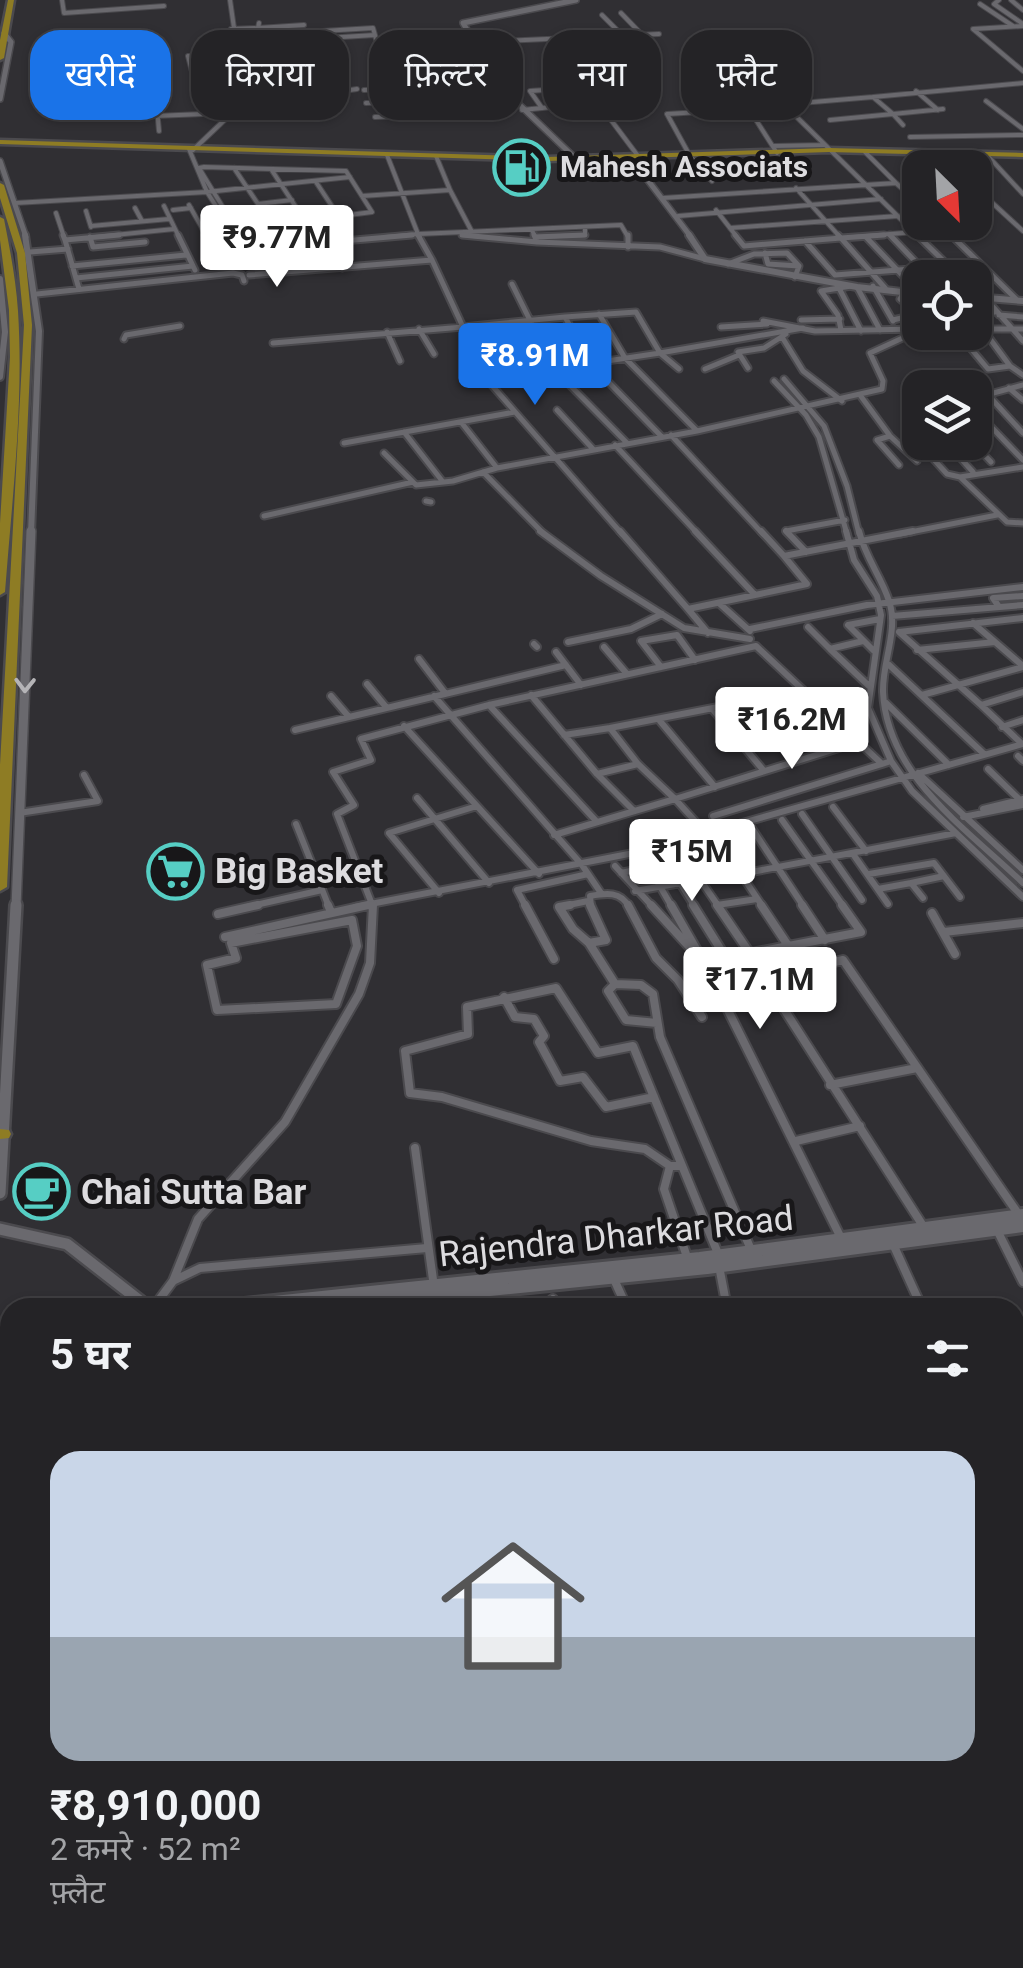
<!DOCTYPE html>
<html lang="hi">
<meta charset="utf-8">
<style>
body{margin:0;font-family:Roboto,"Noto Sans Devanagari",sans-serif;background:#2c2b2e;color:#f1f3f6;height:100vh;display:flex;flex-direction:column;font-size:38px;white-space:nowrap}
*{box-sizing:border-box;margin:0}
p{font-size:32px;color:#a3a4a7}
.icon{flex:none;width:55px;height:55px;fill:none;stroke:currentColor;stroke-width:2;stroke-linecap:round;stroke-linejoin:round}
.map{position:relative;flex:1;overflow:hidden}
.drawer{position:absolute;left:0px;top:1298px;width:1025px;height:672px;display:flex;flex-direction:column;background:#242326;border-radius:30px 30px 0 0;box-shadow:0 2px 8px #0004,0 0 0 2px #414043}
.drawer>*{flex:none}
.hud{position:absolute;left:30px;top:30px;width:965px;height:90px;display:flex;gap:20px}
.needle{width:65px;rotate:156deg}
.fabs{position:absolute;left:902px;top:150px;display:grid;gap:20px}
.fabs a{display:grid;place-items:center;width:90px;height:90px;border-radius:20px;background:#242326;box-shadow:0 2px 8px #0004,0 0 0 2px #414043;font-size:50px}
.price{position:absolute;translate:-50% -85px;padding:0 22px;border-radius:10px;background:#fff;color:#222;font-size:32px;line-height:65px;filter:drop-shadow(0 2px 5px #0008)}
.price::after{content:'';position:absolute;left:50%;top:60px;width:30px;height:22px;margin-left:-15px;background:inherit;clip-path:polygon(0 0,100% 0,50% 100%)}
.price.selected{background:#1a73e8;color:#fff}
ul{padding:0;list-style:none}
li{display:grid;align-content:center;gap:20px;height:530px;padding:0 50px}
li span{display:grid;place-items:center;height:310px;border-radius:30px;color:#555}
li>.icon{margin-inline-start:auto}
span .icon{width:180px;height:180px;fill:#fffc;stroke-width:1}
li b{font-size:42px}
h2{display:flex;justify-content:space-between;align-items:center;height:120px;padding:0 50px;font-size:42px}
.tag{padding:0 35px;border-radius:30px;background:#242326;box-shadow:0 2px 8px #0004,0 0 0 2px #414043;font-size:35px;line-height:90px}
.tag.selected{background:#1a73e8;color:#fff}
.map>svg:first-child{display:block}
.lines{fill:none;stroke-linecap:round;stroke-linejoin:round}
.minor-far4-casing{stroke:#4b4a4e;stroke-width:6}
.minor-far3-casing{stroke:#4b4a4e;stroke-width:9}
.minor-far2-casing{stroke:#4b4a4e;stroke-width:10}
.minor-far1-casing{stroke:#4b4a4e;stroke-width:12}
.minor-casing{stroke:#4b4a4e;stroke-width:15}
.tertiary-far4-casing{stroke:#4b4a4e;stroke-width:8}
.tertiary-far3-casing{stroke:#4b4a4e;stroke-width:10}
.tertiary-far2-casing{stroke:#4b4a4e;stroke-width:12}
.tertiary-far1-casing{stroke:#4b4a4e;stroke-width:16}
.tertiary-casing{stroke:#4b4a4e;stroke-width:19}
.secondary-casing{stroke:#4b4a4e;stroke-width:18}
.trunk-casing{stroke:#4b4a4e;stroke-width:5}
.minor-far4{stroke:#6a696e;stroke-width:4}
.minor-far3{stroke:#6a696e;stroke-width:5}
.minor-far2{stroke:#6a696e;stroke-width:6}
.minor-far1{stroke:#6a696e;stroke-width:8}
.minor{stroke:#6a696e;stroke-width:10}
.tertiary-far4{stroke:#6a696e;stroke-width:5}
.tertiary-far3{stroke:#6a696e;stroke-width:6}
.tertiary-far2{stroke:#6a696e;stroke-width:9}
.tertiary-far1{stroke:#6a696e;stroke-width:11}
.tertiary{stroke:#6a696e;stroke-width:14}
.secondary{stroke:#6a696e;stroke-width:12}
.trunk{fill:#8e7c24;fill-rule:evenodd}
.oneway{stroke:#b5b4b7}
.labels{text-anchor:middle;stroke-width:10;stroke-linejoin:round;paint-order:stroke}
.far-poi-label{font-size:30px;font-weight:bold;fill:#dddcdf;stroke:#181719;text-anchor:start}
.poi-label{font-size:35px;font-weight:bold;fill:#dddcdf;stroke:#181719;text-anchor:start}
.street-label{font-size:35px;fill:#dddcdf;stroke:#181719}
</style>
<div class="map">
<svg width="1023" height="1968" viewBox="0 0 1023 1968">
<rect width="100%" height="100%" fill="#302f33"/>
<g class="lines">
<defs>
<path id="minor-far4" d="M62,0L64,13L164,6
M999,0L994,4L1023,24
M1011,0L1023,10
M980,4L1013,26
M621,13L650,43
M602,15L624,37
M1023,26L973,29L1023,71
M231,29L258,28L259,23
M257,35L305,31
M233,37L257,35L258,28L304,25
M309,39L375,35L377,43
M481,42L659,34
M313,47L306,32L373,28L375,35
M456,50L458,61H485
M751,64L763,84L919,237
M600,86L612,101L542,108L530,91Z
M364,90L429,88L437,115L375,117
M916,91L938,110
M237,96L323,94
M986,101L1023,129
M366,103L511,99
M801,103L873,97
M327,106L323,94L357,89
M602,108L638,156
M157,109L159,131
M943,109L893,114L873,97L1023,83
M522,110L542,108
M106,118L203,114L188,56L239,53
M830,120L893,114L903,125
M910,137L1023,135
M773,146L824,145
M193,150L234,111L241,77L230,0
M865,152L896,183
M944,154L956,168
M987,155L1023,194
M436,156L450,190
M271,169L305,221
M712,181L690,156L667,114L749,109L777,153
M316,182L339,217
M975,187L1023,231
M796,188L840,237
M362,196L450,190L471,230
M663,198L896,183L920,205
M15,203L207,192L189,149
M258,204L292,200
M189,205L201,226
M164,206L179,237
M135,208L142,221
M173,210L191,208
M716,210L737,237
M86,211L91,227
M56,213L64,237
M227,214L199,168L204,167L346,171L372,212L272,225L234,168
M678,216L881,199
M224,219L264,213
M938,222L953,237
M91,226L169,219
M260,226L230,228L207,192L350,177
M230,228L233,237
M730,228L898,216
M532,230L535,237
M917,234L947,233
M462,235L483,237
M95,237L174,229
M206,237L201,226L227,223
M385,237L418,234L387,155
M420,237L418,234L621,225L628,237
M535,237L585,235V228
M853,237L915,232"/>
<path id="minor-far3" d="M63,235L65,240
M178,235L195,270
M205,235L216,258
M232,235L240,256
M418,235L432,260
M462,235L537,242
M534,235L537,242L660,247L705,259
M628,235V247
M735,235L744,246L841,238L838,235
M890,235L931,278
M917,235L961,278
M951,235L1016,299
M90,237L93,247L145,242
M535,237L585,235
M866,237L919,293
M841,238L884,235
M841,238L885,288
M332,241L342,268
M805,241L835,275L949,266
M240,250L412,235
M30,252L68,249
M765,253L768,264L799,266
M728,264L754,254L787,253L799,266L795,277
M72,266L186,255
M249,275L432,260L463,327L565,317L591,364L662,437
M76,278L193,266
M512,284L554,369
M873,286L893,321
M857,287L880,330
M79,289L65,240L119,235
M840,290L861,331
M37,294L233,273L242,275L244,281
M985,298L1023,341
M599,314L625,358L697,431L882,389L883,381L870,353L920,330
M975,314L995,312
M999,315L1023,317
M565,317L636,312L660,353L803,328
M801,320L840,319
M893,320L918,314L900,299L904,292
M763,321L815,331L916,329
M721,327L767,324
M982,328L1010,366L1023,375
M419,329L434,354
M975,329H1023
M841,330L838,315L821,291L851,286
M387,332L400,361
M957,332L988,369L1010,366
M782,337L803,371L842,401
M124,339L126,335L180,326
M273,343L463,327
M748,368L738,352L764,348L786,334
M705,369L739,355
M784,379L824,426L847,486L859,534
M774,381L806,415L819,437L847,534
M489,382L622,534
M1009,388L1023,400
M860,395L890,436L917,461
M988,395L1023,433
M975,398L1023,385
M557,410L593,449
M975,410L1023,460
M461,422L497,468
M920,429L907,430L947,474L960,477L1007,522L1023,523
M404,432L443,482
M671,435L763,534
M890,436L877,440L899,465
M946,442L973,472
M972,442L991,462
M344,443L515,412
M627,443L554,369L660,353L679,369
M615,445L698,534
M384,453L416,485L453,481L497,468L697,431
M483,472L544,534
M960,477L1023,467
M426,501L431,502
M264,516L413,482
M789,534L786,531L845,520
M900,534L997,515"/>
<path id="minor-far2" d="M540,531L601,576L684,628L750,639
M620,531L688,609L755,595
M695,531L755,595L807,584L784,556
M761,531L784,556L913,531
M786,531L806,552
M846,531L854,560L877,596L881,615L868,708L891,761L912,791L1023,897
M859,531C865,557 881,576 889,601C899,630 882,662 883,692C887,776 967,829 1023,883
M720,604L750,631
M999,607L993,598L1023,596
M688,609L708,633
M892,616L1023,605
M973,623L1023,666
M808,627L830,649
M750,629L867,605L1023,587
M899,632L1023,618
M899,632L981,705
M863,641L830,649L869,686
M568,642L631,629L662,614
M534,644L537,647
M604,647L627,674
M917,650L995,642
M874,651L848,625L880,619
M556,652L581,685
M419,659L445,693
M887,663L984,754
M661,667L641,641L677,635L695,660
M367,684L386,707
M531,695L597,774L638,764L675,799L554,835
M922,695L1023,667
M331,696L349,717
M434,696L582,865L601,893
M884,701L949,765
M489,705L597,822
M714,711L764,771
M660,721L715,787
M404,726L539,874
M1002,727L1023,720
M610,728L801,691
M295,730L566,665
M564,735L610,728L638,764
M1022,744L981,705L1023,692
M1018,756L1023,761
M988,769L1020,800
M918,773L1023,870
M597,774L634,811
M417,798L489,883
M833,807L866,851
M983,809L1023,799
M19,813L98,801L84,775
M802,814L862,900
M713,816L882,764
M963,817L1023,805
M782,820L844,907
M296,824L329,907
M751,827L804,907
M705,832L675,799L858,742
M718,840L763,907
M681,852L719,907
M853,854L888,904
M643,857L672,907
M687,861L727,853
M615,866L653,907
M621,873L649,867
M741,874L956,833
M869,874L934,863L960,897
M680,883L695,907
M878,889L911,883
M635,891L698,880
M439,893L389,833L477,806
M923,898L911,883L944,876
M717,905L757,899
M247,907L322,890
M355,907L639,852L1023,744
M373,907L337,814L354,805L333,772L371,760L361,739L489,705L756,646L882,764L891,761
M526,907L517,890L588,874
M559,907L588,901
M591,907L590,896C606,893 621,891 629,907"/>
<path id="minor-far1" d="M328,905L331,912
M525,905L554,959
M570,905L559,907L573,929L589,943
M590,905L606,940L589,943L615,984L608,991L626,1020L657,1023
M628,905L656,958L678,980L702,1017
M651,905L705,964L842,1240
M671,905L703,961
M693,905L726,958L861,932L842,905
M717,905L751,955
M761,905L789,947
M802,905L825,940
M932,913L955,954
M218,914L258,905
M352,920L357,946L336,1004L217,1010L207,965L236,958L231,943Z
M944,932L1023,923
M225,937L368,905
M615,984L641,985L653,994L660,1037L752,1252
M504,997L515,1017L534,1019L544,1036L539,1042L560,1081L583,1077L606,1107L654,1097
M830,1085L917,1068
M796,1141L860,1126
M415,1148L434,1287
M670,1166L664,1189L688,1260
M681,1166H670L645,1149L591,1141L442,1097L410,1093L405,1051L468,1034L467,1007L556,988L598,1053L633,1046L719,1256
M925,1229L764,978L843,960L1019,1215
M997,1230L1023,1282
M893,1244L922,1308
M719,1266L727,1308
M613,1277L627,1308
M173,1281L200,1268L427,1248
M153,1308L173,1281L198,1219L285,1122L359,994L370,963L373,905
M542,1308L553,1299"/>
<path id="minor" d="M1015,1457L1023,1454
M1015,1575L1023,1585
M1015,1681L1023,1677
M1015,1740L1023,1750
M389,1960L394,1968
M422,1968L435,1960
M1011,1968L1023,1961"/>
<path id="tertiary-far4" d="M576,0L463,23L501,87L577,160
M0,99L11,42L4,33
M631,158L691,237
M0,161L26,237"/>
<path id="tertiary-far3" d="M25,235L39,331L31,534
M689,235L705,259L857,287L920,294
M0,279L5,332L0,377
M975,297L1023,301"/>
<path id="tertiary-far2" d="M16,907L31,531"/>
<path id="tertiary-far1" d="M0,1193L16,905
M0,1229L67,1244L149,1308"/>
<path id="tertiary" d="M0,1457L10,1454
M0,1482L10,1471
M768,1960L779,1968
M791,1960L802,1968"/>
<path id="secondary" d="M215,1308L700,1258L1023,1215
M312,1308L707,1268L1023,1226
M0,1326L10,1325
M0,1337L10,1336"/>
<path id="trunk" d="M8,0H14L4,58L0,60V40Z
M0,140L547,157L829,148L1023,153V157L829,152L547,161L0,144Z
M0,183L4,185L25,253L32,325L7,887L0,891V765L24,325L17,253L0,198Z
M0,217L4,219C10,250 16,280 18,311C24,405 12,499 5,592L0,595V523L10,357L9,310L0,240Z
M0,1129L9,1130L11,1134L9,1138L0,1139Z"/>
</defs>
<!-- minor-far4 casing -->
<use href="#minor-far4" class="minor-far4-casing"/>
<!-- minor-far3 casing -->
<use href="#minor-far3" class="minor-far3-casing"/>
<!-- minor-far2 casing -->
<use href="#minor-far2" class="minor-far2-casing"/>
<!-- minor-far1 casing -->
<use href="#minor-far1" class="minor-far1-casing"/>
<!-- minor casing -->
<use href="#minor" class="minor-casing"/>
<!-- tertiary-far4 casing -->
<use href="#tertiary-far4" class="tertiary-far4-casing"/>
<!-- tertiary-far3 casing -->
<use href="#tertiary-far3" class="tertiary-far3-casing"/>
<!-- tertiary-far2 casing -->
<use href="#tertiary-far2" class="tertiary-far2-casing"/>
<!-- tertiary-far1 casing -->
<use href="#tertiary-far1" class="tertiary-far1-casing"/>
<!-- tertiary casing -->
<use href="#tertiary" class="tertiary-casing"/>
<!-- secondary casing -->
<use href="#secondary" class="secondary-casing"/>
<!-- trunk casing -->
<use href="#trunk" class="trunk-casing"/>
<!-- minor-far4 -->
<use href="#minor-far4" class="minor-far4"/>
<!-- minor-far3 -->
<use href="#minor-far3" class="minor-far3"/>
<!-- minor-far2 -->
<use href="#minor-far2" class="minor-far2"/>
<!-- minor-far1 -->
<use href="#minor-far1" class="minor-far1"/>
<!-- minor -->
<use href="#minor" class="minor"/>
<!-- tertiary-far4 -->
<use href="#tertiary-far4" class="tertiary-far4"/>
<!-- tertiary-far3 -->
<use href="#tertiary-far3" class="tertiary-far3"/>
<!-- tertiary-far2 -->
<use href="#tertiary-far2" class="tertiary-far2"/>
<!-- tertiary-far1 -->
<use href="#tertiary-far1" class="tertiary-far1"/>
<!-- tertiary -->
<use href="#tertiary" class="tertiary"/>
<!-- secondary -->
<use href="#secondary" class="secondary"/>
<!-- trunk -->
<use href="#trunk" class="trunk"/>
</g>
<!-- one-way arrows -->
<defs><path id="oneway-chevron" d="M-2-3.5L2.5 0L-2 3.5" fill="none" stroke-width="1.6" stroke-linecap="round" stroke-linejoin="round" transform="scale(2.5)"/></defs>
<use class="oneway" href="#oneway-chevron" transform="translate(25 685) rotate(91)"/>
<!-- icons -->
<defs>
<symbol id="fuel-ring" viewBox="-11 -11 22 22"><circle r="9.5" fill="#181719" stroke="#56cec4" stroke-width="1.5"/><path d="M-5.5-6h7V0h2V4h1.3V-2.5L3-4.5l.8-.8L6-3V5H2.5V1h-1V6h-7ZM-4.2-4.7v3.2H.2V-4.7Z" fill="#56cec4"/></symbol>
<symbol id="supermarket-ring" viewBox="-11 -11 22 22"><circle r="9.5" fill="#181719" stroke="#56cec4" stroke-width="1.5"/><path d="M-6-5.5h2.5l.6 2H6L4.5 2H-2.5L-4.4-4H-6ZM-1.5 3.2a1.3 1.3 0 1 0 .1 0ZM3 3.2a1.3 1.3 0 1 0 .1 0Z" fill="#56cec4"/></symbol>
<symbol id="cafe-ring" viewBox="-11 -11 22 22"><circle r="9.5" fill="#181719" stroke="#56cec4" stroke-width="1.5"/><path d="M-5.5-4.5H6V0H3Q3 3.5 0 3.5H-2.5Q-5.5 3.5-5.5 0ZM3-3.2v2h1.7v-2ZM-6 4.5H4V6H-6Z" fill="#56cec4"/></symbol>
</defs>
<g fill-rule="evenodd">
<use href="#fuel-ring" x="490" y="136" width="63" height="63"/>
<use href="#supermarket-ring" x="144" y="840" width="63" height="63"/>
<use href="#cafe-ring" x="10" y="1160" width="63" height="63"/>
</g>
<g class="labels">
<!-- far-poi labels -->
<g class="far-poi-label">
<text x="560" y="177">Mahesh Associats</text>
</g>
<!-- poi labels -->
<g class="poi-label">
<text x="215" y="883">Big Basket</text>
<text x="81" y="1204">Chai Sutta Bar</text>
</g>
<!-- street labels -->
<g class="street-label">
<text transform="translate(616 1236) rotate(-6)" y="12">Rajendra Dharkar Road</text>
</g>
</g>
</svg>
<div class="fabs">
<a><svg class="needle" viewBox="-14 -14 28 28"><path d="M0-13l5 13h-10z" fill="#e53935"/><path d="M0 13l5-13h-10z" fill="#a3a4a7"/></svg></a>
<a><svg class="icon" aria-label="locate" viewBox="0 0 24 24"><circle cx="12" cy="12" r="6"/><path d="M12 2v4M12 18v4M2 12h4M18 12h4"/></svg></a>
<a><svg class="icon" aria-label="layers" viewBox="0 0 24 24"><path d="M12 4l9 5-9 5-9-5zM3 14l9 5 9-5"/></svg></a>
</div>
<b class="price" style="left:277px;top:290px">₹9.77M</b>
<b class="price selected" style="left:535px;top:408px">₹8.91M</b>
<b class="price" style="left:792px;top:772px">₹16.2M</b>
<b class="price" style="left:692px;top:904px">₹15M</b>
<b class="price" style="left:760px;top:1032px">₹17.1M</b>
<div class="hud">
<a class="tag selected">खरीदें</a>
<a class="tag">किराया</a>
<a class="tag">फ़िल्टर</a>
<a class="tag">नया</a>
<a class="tag">फ़्लैट</a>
</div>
<section class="drawer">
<h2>5 घर<svg class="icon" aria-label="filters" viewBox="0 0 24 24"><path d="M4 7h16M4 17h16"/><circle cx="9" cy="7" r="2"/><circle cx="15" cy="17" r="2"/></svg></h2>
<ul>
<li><span style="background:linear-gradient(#c9d6e8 60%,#9aa5b1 0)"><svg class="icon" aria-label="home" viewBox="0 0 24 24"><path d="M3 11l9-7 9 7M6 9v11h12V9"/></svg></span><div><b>₹8,910,000</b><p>2 कमरे · 52 m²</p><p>फ़्लैट</p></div></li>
</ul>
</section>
</div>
